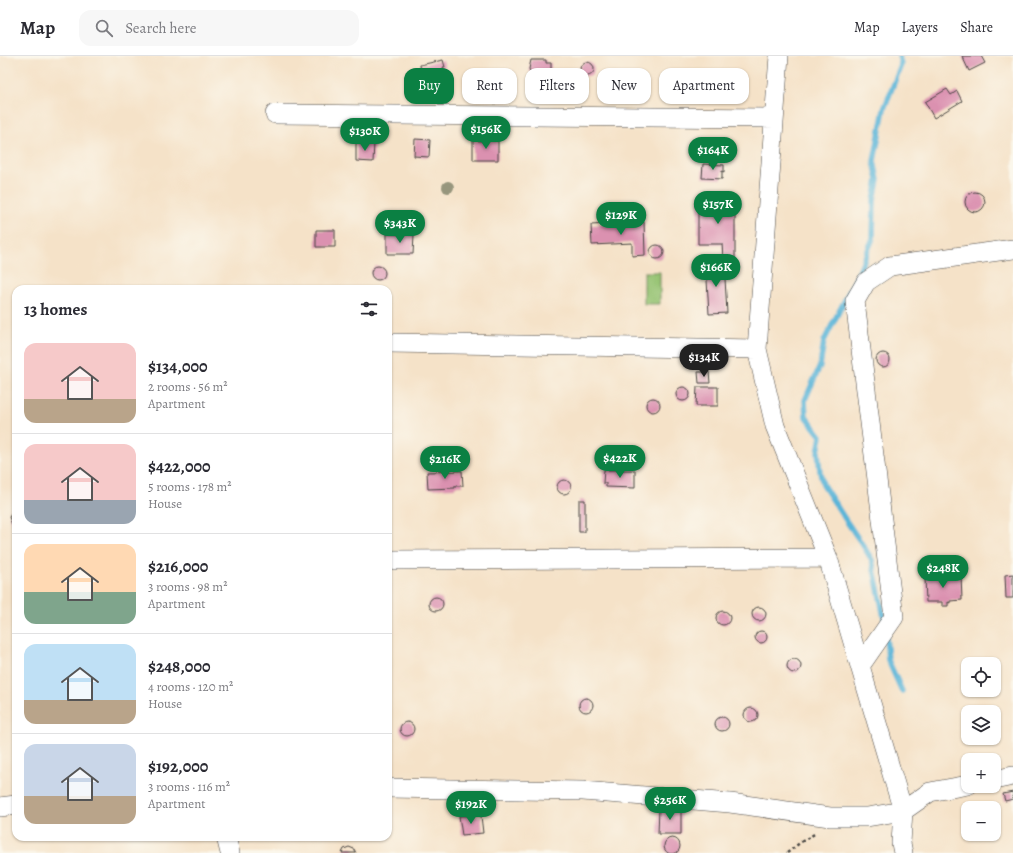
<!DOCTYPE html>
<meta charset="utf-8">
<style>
body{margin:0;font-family:Alegreya,serif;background:#f7f7f7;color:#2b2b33;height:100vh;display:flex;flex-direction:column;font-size:15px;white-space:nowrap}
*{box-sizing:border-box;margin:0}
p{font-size:13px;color:#7c7c81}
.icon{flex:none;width:22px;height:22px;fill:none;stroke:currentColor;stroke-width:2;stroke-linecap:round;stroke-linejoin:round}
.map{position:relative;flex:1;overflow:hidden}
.panel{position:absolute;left:12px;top:229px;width:380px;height:556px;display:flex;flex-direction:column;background:#fff;border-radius:12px;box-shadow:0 1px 3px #0004}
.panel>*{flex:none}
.hud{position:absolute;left:404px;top:12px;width:380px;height:36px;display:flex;gap:8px}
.buttons{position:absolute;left:961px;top:601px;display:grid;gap:8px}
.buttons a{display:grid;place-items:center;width:40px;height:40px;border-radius:8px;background:#fff;box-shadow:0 1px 3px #0004;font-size:20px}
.price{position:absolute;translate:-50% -34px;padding:0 9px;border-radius:14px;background:#0b8043;color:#fff;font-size:13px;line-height:26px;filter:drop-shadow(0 1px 2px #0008)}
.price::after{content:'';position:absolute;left:50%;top:24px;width:12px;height:9px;margin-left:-6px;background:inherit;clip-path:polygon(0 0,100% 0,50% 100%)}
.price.current{background:#222;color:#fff}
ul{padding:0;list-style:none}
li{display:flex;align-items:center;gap:12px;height:100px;padding:0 12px}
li+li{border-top:1px solid #e1e1e2}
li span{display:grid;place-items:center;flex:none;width:112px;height:80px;border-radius:12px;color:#555}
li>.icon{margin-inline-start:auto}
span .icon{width:48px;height:48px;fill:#fffc;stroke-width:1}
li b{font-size:17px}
h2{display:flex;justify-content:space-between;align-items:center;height:48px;padding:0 12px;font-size:17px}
.chip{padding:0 14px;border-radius:12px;background:#fff;box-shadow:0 1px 3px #0004;font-size:14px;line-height:36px}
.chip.current{background:#0b8043;color:#fff}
header{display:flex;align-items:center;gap:24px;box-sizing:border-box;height:56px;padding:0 20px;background:#fff;border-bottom:1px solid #e1e1e2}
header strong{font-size:19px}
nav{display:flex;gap:22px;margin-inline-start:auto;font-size:14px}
.search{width:280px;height:36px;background:#f7f7f7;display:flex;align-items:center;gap:10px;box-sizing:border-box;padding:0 14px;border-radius:12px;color:#7c7c81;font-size:15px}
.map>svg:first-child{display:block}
.green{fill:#94c271;stroke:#60764e}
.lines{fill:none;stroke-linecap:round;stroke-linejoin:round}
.stream{stroke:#5bb5d8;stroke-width:5.5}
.building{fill:#db91b0}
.street-casing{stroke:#494643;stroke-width:20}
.path{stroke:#494643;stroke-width:2.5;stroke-dasharray:3 3;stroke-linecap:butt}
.street{stroke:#fff;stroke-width:19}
.tree{fill:#97967d}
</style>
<header>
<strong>Map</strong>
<div class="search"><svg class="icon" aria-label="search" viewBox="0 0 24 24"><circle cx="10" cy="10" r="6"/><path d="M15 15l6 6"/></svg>Search here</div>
<nav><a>Map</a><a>Layers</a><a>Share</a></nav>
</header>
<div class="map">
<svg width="1013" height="797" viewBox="0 0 1013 797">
<rect width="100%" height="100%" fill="#fbf7ec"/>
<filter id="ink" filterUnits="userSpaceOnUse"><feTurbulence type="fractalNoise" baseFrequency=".025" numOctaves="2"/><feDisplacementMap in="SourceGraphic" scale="8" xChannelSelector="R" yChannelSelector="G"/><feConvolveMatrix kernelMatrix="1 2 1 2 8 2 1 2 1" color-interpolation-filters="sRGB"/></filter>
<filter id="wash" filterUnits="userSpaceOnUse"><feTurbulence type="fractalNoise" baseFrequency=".012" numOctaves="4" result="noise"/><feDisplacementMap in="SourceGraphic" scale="16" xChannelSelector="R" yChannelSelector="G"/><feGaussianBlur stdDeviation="0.9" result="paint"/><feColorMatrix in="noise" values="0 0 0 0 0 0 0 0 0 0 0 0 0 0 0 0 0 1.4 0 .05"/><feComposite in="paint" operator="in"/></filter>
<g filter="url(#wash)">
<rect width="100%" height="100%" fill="#f5e2c8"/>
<!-- green -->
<path class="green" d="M644,216H660V248H644Z"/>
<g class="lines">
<!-- stream -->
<path class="stream" d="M885,566L872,504L864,491L847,466L823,429L820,416L818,396L821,380L806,361L805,344L820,310L824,285L859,216L873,182L874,144L878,124L874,105L884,53L901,9L899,0
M886,580L888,604L902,635"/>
</g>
<g id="blocks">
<!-- building -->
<path class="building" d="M962,0H981L985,7L969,15Z
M443,4L445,11H443L445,19L425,22V21L422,22L420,9Z
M531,4H546V7H551V27H533V21L529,13Z
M580 13a7 7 0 1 1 14 0a7 7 0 1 1-14 0Z
M947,33L951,39L957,35L962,45L934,62L925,46Z
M415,83L430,84L429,101L414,100Z
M473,85H498V104H473Z
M356,87H374L373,106L356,105Z
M703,108L724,109V116L722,115V123L702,122Z
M965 146a10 10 0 1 1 20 0a10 10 0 1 1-20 0Z
M698,145H735V202H723L722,188H698Z
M644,166L645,199L632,200V187L592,189L591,169Z
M316,174H335V191H316Z
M387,178L414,179L413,198H387Z
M650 196a7 7 0 1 1 14 0a7 7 0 1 1-14 0Z
M724,206L727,257L709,258L706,207Z
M371 217a7 7 0 1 1 14 0a7 7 0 1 1-14 0Z
M876 304a7 7 0 1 1 14 0a7 7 0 1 1-14 0Z
M698,316H709L710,327H699Z
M676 338a7 7 0 1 1 14 0a7 7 0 1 1-14 0Z
M697,331H718V350H696Z
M646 349a7 7 0 1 1 14 0a7 7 0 1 1-14 0Z
M604,414H635V432L606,431V427H603Z
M462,415L463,430H455V432L428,433L427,416Z
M557 431a7 7 0 1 1 14 0a7 7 0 1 1-14 0Z
M579,444H585V476H579Z
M16,455V470L12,468L9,461L12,457Z
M1013,518V542H1006L1005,519Z
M961,520L962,544L950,545V547L948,546V550H942V546H926L925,521Z
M429 548a7 7 0 1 1 14 0a7 7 0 1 1-14 0Z
M752 558a7 7 0 1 1 14 0a7 7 0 1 1-14 0Z
M716 562a7 7 0 1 1 14 0a7 7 0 1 1-14 0Z
M755 581a6 6 0 1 1 12 0a6 6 0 1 1-12 0Z
M787 610a7 7 0 1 1 14 0a7 7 0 1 1-14 0Z
M579 649a7 7 0 1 1 14 0a7 7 0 1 1-14 0Z
M744 659a7 7 0 1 1 14 0a7 7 0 1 1-14 0Z
M715 668a7 7 0 1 1 14 0a7 7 0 1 1-14 0Z
M400 673a7 7 0 1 1 14 0a7 7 0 1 1-14 0Z
M1013,736V743L1005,745L1003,738Z
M659,752H681V778H658Z
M459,760H481L483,777L462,779Z
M664 790a8 8 0 1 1 16 0a8 8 0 1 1-16 0Z
M349,791L354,793L356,797H342L344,793Z"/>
</g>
</g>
<g filter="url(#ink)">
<use href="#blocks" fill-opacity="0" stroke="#494643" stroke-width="1"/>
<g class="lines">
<defs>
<path id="street" d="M779,0L757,293L775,370L828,502L903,755L901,787L903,797
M275,58L774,62
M388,287L757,293
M388,504L828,502
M860,610L894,561L855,245L866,226L890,210L1013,193
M994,724L1013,720
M388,732L583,735L730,747L830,761H867L903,755L930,736L968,729
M0,751L16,749
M226,781L230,797"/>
</defs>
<!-- street casing -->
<use href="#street" class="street-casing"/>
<!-- path -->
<path class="path" d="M787,797L801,786L816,777"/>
<!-- street -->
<use href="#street" class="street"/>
</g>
<!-- trees -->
<circle class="tree" cx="448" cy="131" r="6"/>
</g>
</svg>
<div class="buttons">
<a><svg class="icon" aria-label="locate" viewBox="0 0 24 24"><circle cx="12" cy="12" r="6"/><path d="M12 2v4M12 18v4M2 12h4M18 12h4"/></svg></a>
<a><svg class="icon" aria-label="layers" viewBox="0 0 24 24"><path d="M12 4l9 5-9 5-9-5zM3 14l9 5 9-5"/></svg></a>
<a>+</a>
<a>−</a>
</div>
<b class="price" style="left:486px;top:94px">$156K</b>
<b class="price" style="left:365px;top:96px">$130K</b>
<b class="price" style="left:713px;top:115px">$164K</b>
<b class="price" style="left:718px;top:169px">$157K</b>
<b class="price" style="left:621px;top:180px">$129K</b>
<b class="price" style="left:400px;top:188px">$343K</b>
<b class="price" style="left:716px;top:232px">$166K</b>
<b class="price current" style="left:704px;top:322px">$134K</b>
<b class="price" style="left:620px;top:423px">$422K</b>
<b class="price" style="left:445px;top:424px">$216K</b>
<b class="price" style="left:943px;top:533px">$248K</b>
<b class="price" style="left:670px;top:765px">$256K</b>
<b class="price" style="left:471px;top:769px">$192K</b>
<div class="hud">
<a class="chip current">Buy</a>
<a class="chip">Rent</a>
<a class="chip">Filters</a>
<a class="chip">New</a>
<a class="chip">Apartment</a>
</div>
<section class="panel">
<h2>13 homes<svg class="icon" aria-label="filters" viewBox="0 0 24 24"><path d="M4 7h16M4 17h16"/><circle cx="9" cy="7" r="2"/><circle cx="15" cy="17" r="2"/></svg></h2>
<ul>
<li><span style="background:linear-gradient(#f6c9c9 70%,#b9a48a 0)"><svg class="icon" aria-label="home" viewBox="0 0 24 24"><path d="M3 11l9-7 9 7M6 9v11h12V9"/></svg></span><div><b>$134,000</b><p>2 rooms · 56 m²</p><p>Apartment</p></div></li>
<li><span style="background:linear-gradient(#f6c9c9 70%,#9aa5b1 0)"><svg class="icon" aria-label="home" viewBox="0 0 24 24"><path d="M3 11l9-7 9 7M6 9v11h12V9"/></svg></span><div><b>$422,000</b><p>5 rooms · 178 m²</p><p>House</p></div></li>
<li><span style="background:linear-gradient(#ffd9b3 60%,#7fa58c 0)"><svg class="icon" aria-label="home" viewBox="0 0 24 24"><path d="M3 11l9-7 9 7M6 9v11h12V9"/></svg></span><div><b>$216,000</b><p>3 rooms · 98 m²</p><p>Apartment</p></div></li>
<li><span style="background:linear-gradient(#bfe0f5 70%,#b9a48a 0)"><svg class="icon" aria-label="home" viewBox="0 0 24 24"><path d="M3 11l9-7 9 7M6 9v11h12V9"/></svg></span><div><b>$248,000</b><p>4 rooms · 120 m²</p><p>House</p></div></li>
<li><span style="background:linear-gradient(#c9d6e8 65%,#b9a48a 0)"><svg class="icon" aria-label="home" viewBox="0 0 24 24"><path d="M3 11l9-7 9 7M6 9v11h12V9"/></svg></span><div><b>$192,000</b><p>3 rooms · 116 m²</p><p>Apartment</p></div></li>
</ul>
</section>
</div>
